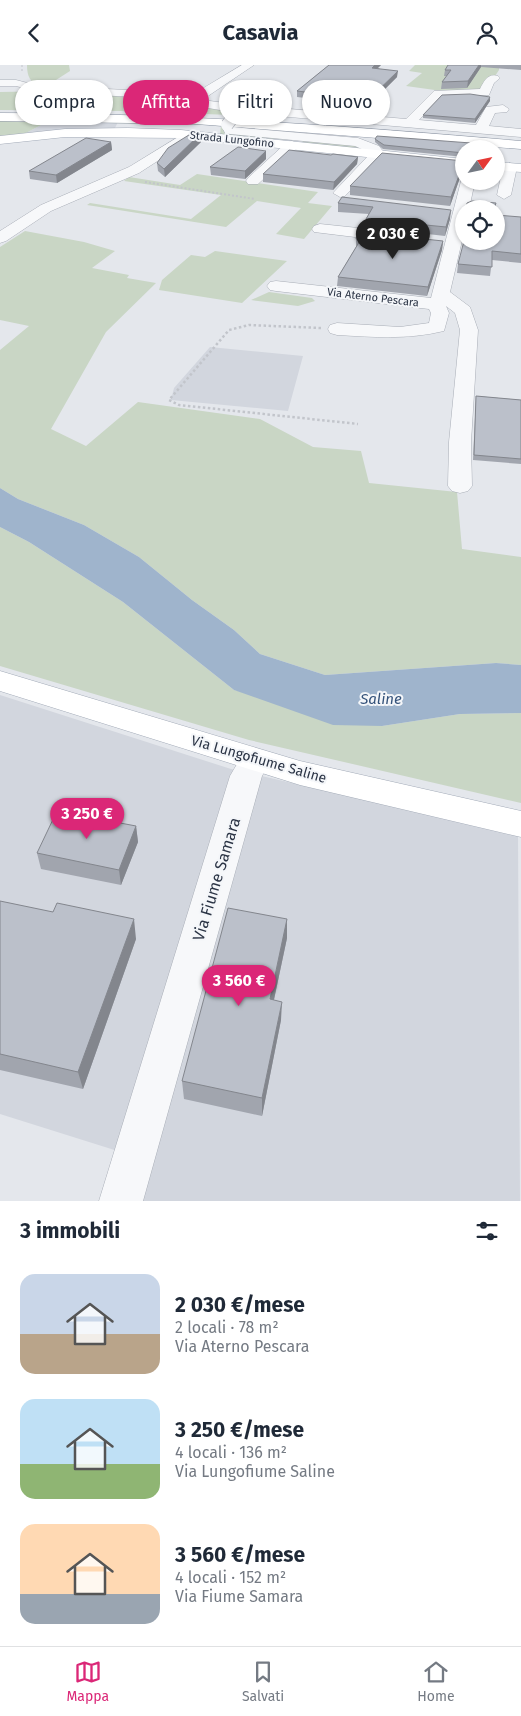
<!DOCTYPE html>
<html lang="it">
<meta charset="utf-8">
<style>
body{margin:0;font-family:"Fira Sans",sans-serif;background:#f2f2f3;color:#1f2937;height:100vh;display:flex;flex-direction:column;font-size:19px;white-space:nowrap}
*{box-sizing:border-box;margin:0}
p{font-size:16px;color:#747a83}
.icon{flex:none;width:28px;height:28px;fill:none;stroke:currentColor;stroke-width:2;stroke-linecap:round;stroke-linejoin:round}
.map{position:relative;height:1136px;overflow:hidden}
.panel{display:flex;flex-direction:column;background:#fff;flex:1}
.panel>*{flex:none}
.top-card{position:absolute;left:15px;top:15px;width:491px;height:45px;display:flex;gap:10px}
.needle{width:32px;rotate:57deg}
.controls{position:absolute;left:455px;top:75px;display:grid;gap:10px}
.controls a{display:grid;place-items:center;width:50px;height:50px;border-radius:50%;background:#fff;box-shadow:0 1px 4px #0004;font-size:25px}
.price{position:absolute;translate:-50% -42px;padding:0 11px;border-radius:18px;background:#db2777;color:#fff;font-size:16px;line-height:32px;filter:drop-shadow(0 1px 2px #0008)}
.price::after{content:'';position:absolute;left:50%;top:30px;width:15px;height:11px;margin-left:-8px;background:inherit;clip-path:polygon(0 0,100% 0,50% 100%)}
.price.active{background:#222;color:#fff}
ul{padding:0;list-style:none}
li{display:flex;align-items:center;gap:15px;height:125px;padding:0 20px}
li span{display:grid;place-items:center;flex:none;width:140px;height:100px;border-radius:15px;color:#555}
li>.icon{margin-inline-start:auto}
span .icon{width:60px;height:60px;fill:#fffc;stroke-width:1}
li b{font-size:21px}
h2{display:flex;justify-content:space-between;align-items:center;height:60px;padding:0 20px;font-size:21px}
.pill{padding:0 18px;border-radius:22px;background:#fff;box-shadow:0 1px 4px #0004;font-size:18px;line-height:45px}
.pill.active{background:#db2777;color:#fff}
header{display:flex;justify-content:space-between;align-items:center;height:65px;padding:0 20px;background:#fff;font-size:22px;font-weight:700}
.dock{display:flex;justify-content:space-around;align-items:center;height:70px;border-top:1px solid #e0e1e3;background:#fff;font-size:14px;color:#747a83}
.dock a{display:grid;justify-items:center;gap:2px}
.dock .active{color:#db2777}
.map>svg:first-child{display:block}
.built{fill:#d2d6de}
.green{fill:#c9d6c5}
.water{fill:#9fb4cc}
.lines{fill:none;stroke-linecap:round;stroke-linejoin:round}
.minor-casing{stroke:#a9aeb7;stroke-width:1}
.major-casing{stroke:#a3abb8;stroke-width:1}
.highway-casing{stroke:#8b94a3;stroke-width:1}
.path-far2{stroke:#c2c5cb;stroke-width:1;stroke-dasharray:2 2;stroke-linecap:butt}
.path-far1{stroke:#c2c5cb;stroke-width:2;stroke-dasharray:2 2;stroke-linecap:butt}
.path{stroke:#c2c5cb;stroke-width:2.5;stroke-dasharray:2.5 2.5;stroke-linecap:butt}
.minor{fill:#f7f8fa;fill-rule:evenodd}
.major{fill:#fff;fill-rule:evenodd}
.highway{fill:#fff;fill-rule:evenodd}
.minor-bridge-casing{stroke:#a9aeb7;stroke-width:13;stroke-linecap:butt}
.minor-bridge{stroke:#f7f8fa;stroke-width:12}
.wall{fill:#a1a5ae}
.shaded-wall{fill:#83868d}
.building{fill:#bbc0ca;stroke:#83868d}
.labels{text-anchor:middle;stroke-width:4;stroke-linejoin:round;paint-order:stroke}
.far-street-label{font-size:11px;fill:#2b3445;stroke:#f4f6f9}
.street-label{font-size:14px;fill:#2b3445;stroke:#f4f6f9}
.water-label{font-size:15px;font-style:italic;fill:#34527a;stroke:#f4f6f9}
.near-street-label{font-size:16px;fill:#2b3445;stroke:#f4f6f9}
</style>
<header><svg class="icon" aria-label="back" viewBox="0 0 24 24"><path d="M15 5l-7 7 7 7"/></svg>Casavia<svg class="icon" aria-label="person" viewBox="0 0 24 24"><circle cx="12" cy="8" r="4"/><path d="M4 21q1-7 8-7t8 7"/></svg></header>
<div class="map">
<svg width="521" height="1136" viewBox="0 0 521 1136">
<rect width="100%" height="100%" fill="#e4e7ec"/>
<!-- built -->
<path class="built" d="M52,57H118L114,65L22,70L45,58Z
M210,282L303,291L288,346L171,335L174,323Z
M0,630L231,704L518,770L520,1136H112L124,1088L0,1049Z"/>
<!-- green -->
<path class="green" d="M27,0H69L70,6L56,15L62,21C42,20 27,24 27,0Z
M415,0H499V5L484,28L442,26L406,21L422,8L409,6Z
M56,26L139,33L197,34L229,45L232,50L121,46L0,45V27Z
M0,55L225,59L224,63L359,79L365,86L301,79L303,76L298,75L220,71L221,60L52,57L45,58L22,70L0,72Z
M197,109L318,127L308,138L332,141L304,174L276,169L301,143L257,136L226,162L87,140L90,138L191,154L221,130L124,116L129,112L180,120Z
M25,166L84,177L115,186L92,203L129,210L127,213L156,218L106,267L51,364L86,381L138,337L260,354L313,382L361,386L369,418L457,427L462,484L521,492V600L496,598L325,610L260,589L234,565L192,535L139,492L84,460L18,434L0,423V285L29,261L0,255V182Z
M215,186L287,196L242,238L159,225L162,215L191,190L205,192Z
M269,227L312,233L315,236L298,241L251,235Z
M0,462L29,477L123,537L234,625L382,661L460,649L521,648V738L249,675L0,601Z"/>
<!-- water -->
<path class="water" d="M0,423L18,434L84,460L139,492L192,535L234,565L260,589L325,610L496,598L521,600V648L460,649L382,661L333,660L234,625L123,537L29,477L0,462Z"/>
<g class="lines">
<defs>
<path id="minor" d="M242,0H254L205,33L210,36L232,39L406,54L434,26L480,24C484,16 488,8 498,11L500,13L494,18L489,30L441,32L419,55L476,60L486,42L503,40L509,44L507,47L495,48L489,61L521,64V72L232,47L202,42L193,35L39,27L16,21H0V15H16L39,21L195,28Z
M227,56L231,57L234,62L243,63L358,73L379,81L385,89L345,131L340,132L333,128L368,91L365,88L366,86L355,81L230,69L225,68L221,60Z
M188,66L193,67L194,70L193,73L139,108L51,146L6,176L0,178V166L41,140L129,102Z
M292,76L299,80L297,83L258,119H248L246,116L248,113L287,77Z
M510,98L517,102L511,130L504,134L497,130L503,102Z
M464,113V116H475L469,144H464V167L450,227L470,242L478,265L471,377L472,421L468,426L460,428L452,426L448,421L449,377L460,265L455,248L446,241L449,248L444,266C407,275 374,272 337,270L330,268L328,264L330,260L337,258L400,262L429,258L431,248L429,244L276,226L270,225L267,221L270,217L276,216L431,233L461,116Z
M320,159L396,167L404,172L396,177L314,167L312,164L314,161Z
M255,683L266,687L271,695L262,711L143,1136H99L230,711L244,687Z"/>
<path id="major" d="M128,63L181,65L464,94V102L181,73L65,72L0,79V71L65,64Z
M496,97L521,99V107L496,105Z
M0,606L300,696L521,746V772L300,720L0,626Z"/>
<path id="highway" d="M0,48C174,48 347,61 521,76V84L196,59L0,56Z"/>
</defs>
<!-- minor casing -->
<use href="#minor" class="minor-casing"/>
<!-- major casing -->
<use href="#major" class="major-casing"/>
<!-- highway casing -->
<use href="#highway" class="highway-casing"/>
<!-- path-far2 -->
<path class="path-far2" d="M22,0V8"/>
<!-- path-far1 -->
<path class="path-far1" d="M145,117L255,134"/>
<!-- path -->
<path class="path" d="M321,263L249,260L229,265L169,335L179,340L358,359"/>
<!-- minor -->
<use href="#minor" class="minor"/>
<!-- major -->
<use href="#major" class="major"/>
<!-- highway -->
<use href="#highway" class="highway"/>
<defs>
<path id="minor-bridge" d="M227,60L236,48"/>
</defs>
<!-- minor-bridge casing -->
<use href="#minor-bridge" class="minor-bridge-casing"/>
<!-- minor-bridge -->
<use href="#minor-bridge" class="minor-bridge"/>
</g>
<!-- wall -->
<path class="wall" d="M329,0H381L378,3L397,12L364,45L323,40V35L297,32V26Z
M448,0H521V5L481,2L467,23L441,24L442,17L447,11H444L445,5Z
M490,36L475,58L423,53V50Z
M200,69L201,77L165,112L158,106L157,98Z
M375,74L471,78V82L464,84V92L383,84L375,77Z
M111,77L112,85L57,118L30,114L29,106Z
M266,86V94L245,114L211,110L210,102Z
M331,90L358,92L357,99L333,125L263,117V109Z
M463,104L450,141L350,130V121Z
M342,132L450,154L445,171L366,162V154L369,149L338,147V138Z
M521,152V198L492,195L490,211L457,208L458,199Z
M356,174L443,176L442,185L427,231L337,221L338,212L356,182Z
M476,331L521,335V399L473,395Z
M136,761L138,777L121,820L41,804L37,788Z
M0,836L136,874L83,1024L0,1005Z
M287,854V873L274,935L281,955L262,1051L184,1034L182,1016Z"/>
<!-- shaded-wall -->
<path class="shaded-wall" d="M375,0H381L372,8V3Z
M479,0H481V2L467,23L468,16Z
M398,6L397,12L364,45V39Z
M490,32V36L475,58V54Z
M200,69L201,77L165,112L164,104Z
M111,77L112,85L57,118L56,110Z
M266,86V94L245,114V106Z
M358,92L357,99L333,125L334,117Z
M464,97L463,104L450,141L451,132Z
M451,145L450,154L445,171L446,162Z
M443,176L442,185L427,231L428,222Z
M136,761L138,777L121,820L119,805Z
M134,854L136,874L83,1024L78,1007Z
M287,854V873L270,953V934Z
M282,937L281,955L262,1051V1033Z"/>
<!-- building -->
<path class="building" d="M329,0H375L372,3L398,6L364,39L323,34L329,30L297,26Z
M448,0H479L468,16L442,17L451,5H445Z
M470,29L490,32L475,54L423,50L442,30Z
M192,68L200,69L164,104L157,98L168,83Z
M377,71L471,78L469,84H464V88L384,80L375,74Z
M86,73L111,77L56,110L29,106Z
M238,82L266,86L245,106L210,102Z
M289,85L331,90L333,89L358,92L334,117L263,109Z
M382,88L464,96V97L451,132L350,121Z
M342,132L451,145L446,162L366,154L373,142L338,138Z
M472,136L496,138L494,144H466L467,138Z
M496,150L521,152V189L492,186V202L458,199L464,176H496Z
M359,167L443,176L428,222L338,212L361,174H356Z
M476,331L521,335V394L474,390Z
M57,746L136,761L119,805L37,788Z
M0,836L53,847L57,838L134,854L78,1007L0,989Z
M228,843L287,854L270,934L282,937L262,1033L182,1016Z"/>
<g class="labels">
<!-- far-street labels -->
<g class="far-street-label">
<text transform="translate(232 74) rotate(6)" y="4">Strada Lungofino</text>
<text transform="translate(373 232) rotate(7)" y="4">Via Aterno Pescara</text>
</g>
<!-- street labels -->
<g class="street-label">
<text transform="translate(259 694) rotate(16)" y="5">Via Lungofiume Saline</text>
</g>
<!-- water labels -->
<g class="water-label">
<text x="381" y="639">Saline</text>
</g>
<!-- near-street labels -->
<g class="near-street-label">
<text transform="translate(216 814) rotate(-73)" y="6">Via Fiume Samara</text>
</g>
</g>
</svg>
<div class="controls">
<a><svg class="needle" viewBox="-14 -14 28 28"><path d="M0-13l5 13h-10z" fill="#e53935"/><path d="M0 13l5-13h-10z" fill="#747a83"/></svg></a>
<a><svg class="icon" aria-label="locate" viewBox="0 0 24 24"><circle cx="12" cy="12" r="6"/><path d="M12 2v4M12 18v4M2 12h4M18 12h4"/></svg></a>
</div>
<b class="price active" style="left:393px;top:195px">2 030 €</b>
<b class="price" style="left:87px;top:775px">3 250 €</b>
<b class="price" style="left:239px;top:942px">3 560 €</b>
<div class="top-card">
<a class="pill">Compra</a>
<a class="pill active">Affitta</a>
<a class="pill">Filtri</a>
<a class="pill">Nuovo</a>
</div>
</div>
<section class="panel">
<h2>3 immobili<svg class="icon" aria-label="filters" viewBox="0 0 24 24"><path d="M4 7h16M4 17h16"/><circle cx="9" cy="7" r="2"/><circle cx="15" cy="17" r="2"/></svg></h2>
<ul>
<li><span style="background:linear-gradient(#c9d6e8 60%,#b9a48a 0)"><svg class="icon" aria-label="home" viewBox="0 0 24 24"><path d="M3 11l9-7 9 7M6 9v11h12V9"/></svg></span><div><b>2 030 €/mese</b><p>2 locali · 78 m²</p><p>Via Aterno Pescara</p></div></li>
<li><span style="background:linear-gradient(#bfe0f5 65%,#8fb573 0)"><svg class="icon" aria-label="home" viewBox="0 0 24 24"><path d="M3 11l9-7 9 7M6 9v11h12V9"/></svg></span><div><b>3 250 €/mese</b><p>4 locali · 136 m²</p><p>Via Lungofiume Saline</p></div></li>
<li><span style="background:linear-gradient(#ffd9b3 70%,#9aa5b1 0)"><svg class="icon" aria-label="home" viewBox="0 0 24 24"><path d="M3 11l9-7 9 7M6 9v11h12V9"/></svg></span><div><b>3 560 €/mese</b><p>4 locali · 152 m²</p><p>Via Fiume Samara</p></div></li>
</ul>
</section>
<nav class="dock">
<a class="active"><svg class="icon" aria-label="map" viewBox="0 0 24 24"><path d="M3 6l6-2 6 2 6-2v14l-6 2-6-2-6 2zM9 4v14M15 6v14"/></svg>Mappa</a>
<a><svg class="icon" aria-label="saved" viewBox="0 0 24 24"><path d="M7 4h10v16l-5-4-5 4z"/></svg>Salvati</a>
<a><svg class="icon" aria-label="home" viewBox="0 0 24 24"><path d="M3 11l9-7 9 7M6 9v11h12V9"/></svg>Home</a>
</nav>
